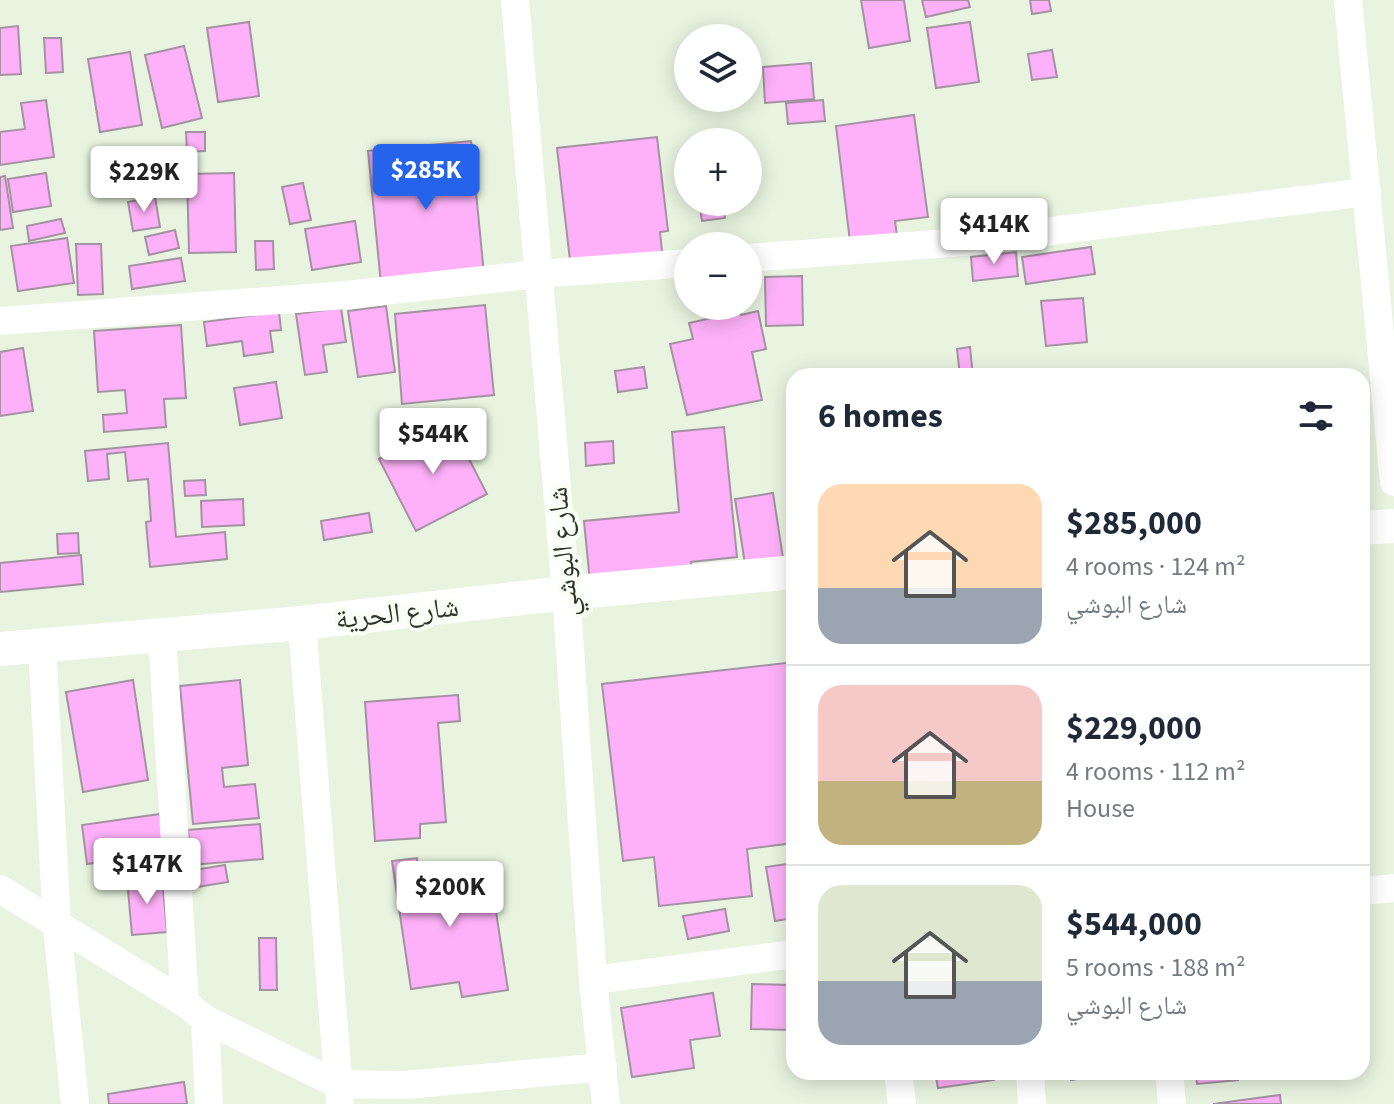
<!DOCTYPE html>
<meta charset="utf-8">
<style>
body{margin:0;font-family:"Source Sans 3","Noto Naskh Arabic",sans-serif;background:#f6f6f7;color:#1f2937;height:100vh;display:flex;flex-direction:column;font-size:30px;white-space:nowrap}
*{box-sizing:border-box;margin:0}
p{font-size:26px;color:#747a83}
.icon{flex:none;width:44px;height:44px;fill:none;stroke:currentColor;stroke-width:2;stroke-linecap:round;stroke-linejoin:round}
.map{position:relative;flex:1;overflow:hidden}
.side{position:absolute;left:786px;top:368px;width:584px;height:712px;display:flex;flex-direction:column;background:#fff;border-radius:24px;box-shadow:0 4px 20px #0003}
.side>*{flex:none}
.fabs{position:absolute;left:674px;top:24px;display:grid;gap:16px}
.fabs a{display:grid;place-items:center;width:88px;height:88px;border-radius:50%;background:#fff;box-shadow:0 4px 20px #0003;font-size:40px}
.price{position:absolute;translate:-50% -68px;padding:0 18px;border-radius:8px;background:#fff;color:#222;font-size:26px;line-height:52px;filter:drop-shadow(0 2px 4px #0008)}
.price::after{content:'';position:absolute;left:50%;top:48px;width:24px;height:18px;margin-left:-12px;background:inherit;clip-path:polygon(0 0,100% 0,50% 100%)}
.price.current{background:#2563eb;color:#fff}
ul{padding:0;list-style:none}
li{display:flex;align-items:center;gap:24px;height:200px;padding:0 32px}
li+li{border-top:2px solid #e0e1e3}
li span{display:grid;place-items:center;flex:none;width:224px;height:160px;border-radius:24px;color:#555}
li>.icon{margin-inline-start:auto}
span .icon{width:96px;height:96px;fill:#fffc;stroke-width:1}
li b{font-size:34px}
h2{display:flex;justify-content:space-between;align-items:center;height:96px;padding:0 32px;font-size:34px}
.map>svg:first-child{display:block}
.building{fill:#feb1f9;stroke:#a392a1;stroke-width:2}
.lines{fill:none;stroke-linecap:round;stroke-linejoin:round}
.minor{stroke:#fff;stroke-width:28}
.tertiary{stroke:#fff;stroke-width:34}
.labels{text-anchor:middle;stroke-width:8;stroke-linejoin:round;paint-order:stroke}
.street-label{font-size:28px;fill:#2f342c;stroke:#f8fff3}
</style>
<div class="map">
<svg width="1394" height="1104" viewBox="0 0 1394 1104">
<rect width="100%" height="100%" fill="#e8f4e0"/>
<!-- building -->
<path class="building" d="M861,0H904L910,41L869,48Z
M922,0H968L970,7L926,17Z
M1030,0H1049L1051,11L1032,14Z
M249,22L259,96L218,102L207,28Z
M970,22L979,82L936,88L927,28Z
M18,26L21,74L0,75V28Z
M44,38H61L63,72L46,73Z
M184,46L202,118L162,128L145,55Z
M1052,50L1057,77L1032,80L1028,54Z
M130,52L142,125L100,132L88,59Z
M811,63L814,99L765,103L763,67Z
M46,100L54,157L0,165V132L25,129L21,103Z
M823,100L825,121L788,124L786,103Z
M914,115L928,217L895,221L898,244L851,250L836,126Z
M186,132H205V151L187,152Z
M657,137L668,231L660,232L663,260L571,269L557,148Z
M471,141L484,274L381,284L368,151Z
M46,173L51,206L13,212L8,179Z
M234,173L236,252L189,253L187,174Z
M5,176L13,228L0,230V177Z
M303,183L311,220L290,224L282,187Z
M155,197L160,227L133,231L128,202Z
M699,202H723L725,218L702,221Z
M61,219L65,233L29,241L27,226Z
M355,221L361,262L312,270L305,229Z
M175,230L179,248L149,255L145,237Z
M67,238L74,283L18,291L11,246Z
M255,241H273L274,269L256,270Z
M76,244H101L103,294L78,295Z
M1091,247L1095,274L1026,284L1022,257Z
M1016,252L1018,276L973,281L971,257Z
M181,258L185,281L132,289L129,266Z
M802,276L803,325L766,326L765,277Z
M1083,298L1087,342L1046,346L1041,301Z
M485,305L494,395L402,404L395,314Z
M386,306L395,372L358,377L348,311Z
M714,306H739L741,315L758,311L766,349L752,352L762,400L687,415L670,344L693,339L689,323L716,317Z
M341,308L346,342L323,345L327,372L305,375L296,314Z
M279,312L281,330L270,331L273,352L244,356L242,341L207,346L204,322Z
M181,325L186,398L164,399L166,427L104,432L103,415L127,413L125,390L98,392L94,331Z
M970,347L973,376H960L957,349Z
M23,348L33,411L0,416V352Z
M644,367L647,388L618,392L615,371Z
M276,382L282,418L240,425L234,388Z
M450,422L487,494L416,531L379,459Z
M724,427L737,557L691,562L692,573L590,582L584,521L679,512L672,432Z
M613,441L614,463L586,466L585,443Z
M168,443L176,537L225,532L227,559L150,567L146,522L151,521L148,479L128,481L125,452L107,454L109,479L88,481L85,451Z
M205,480L206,495L185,496L184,481Z
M773,493L783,558L745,564L735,499Z
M243,499L244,525L202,527L201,501Z
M369,513L372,532L324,540L321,521Z
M78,533L79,553L58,554L57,534Z
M81,555L83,584L0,592V563Z
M794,662V843L747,849L752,896L659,906L654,857L623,861L602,684Z
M133,680L148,780L83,792L66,692Z
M240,680L248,765L222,768L224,787L255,784L259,818L193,824L180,686Z
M458,695L460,721L438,723L446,822L420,824V838L375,841L365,702Z
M160,814L166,852L87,864L82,825Z
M260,824L263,859L191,865L188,830Z
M417,858L419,876L489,866L508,990L462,997L459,982L411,989L392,861Z
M794,863V918L775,921L766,867Z
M225,865L228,882L197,887L194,870Z
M162,876L167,932L132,935L127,879Z
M725,909L729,931L688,939L683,916Z
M259,938H276L277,990H260Z
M752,984L792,985L791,1030L751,1029Z
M713,993L720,1036L690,1040L694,1068L632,1077L621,1008Z
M935,1072H993L994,1080L938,1088Z
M1070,1072H1115V1073L1071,1080Z
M1196,1072H1237L1238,1080L1197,1084Z
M184,1082L187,1104H109L108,1094Z
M1280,1095L1281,1104H1213Z"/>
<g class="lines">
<!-- minor -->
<path class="minor" d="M515,0L566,593L593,980L606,1104
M1348,0L1394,482
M748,258L963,242L1367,192
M0,321L347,295L538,274L688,263
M302,623L340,1104
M162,635L185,1003
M42,645L57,926L75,1104
M0,889L185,1003L205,1019L337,1084L405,1085L603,1067
M1362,891L1394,888
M593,980L794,954
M205,1019L209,1104
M898,1072L902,1104
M1030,1072L1032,1104
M1169,1072L1172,1104"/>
<!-- tertiary -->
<path class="tertiary" d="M1362,528L1394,526
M0,649L302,623L566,593L794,572"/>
</g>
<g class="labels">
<!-- street labels -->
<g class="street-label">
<text transform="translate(562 552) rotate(-95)" y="10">شارع البوشي</text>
<text transform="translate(397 612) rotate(-6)" y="10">شارع الحرية</text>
</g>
</g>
</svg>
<div class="fabs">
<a><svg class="icon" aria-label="layers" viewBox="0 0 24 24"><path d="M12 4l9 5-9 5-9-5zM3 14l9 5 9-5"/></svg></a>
<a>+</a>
<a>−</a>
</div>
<b class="price current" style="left:426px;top:212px">$285K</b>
<b class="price" style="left:144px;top:214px">$229K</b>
<b class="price" style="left:994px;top:266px">$414K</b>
<b class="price" style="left:433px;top:476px">$544K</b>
<b class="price" style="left:147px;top:906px">$147K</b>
<b class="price" style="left:450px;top:929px">$200K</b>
<section class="side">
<h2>6 homes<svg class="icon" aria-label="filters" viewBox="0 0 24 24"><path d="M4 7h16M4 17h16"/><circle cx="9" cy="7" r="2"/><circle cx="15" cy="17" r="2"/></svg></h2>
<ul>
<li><span style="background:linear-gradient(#ffd9b3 65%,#9aa5b1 0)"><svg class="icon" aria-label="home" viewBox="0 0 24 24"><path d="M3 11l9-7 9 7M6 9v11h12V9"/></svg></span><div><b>$285,000</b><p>4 rooms · 124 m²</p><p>شارع البوشي</p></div></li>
<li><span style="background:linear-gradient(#f6c9c9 60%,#c2b280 0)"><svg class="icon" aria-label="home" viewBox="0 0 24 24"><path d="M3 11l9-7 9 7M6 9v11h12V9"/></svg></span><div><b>$229,000</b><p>4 rooms · 112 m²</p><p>House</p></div></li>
<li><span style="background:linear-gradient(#dfe7d0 60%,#9aa5b1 0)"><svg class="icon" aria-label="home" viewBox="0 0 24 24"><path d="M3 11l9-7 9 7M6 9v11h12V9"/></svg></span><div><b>$544,000</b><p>5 rooms · 188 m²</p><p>شارع البوشي</p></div></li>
</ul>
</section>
</div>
